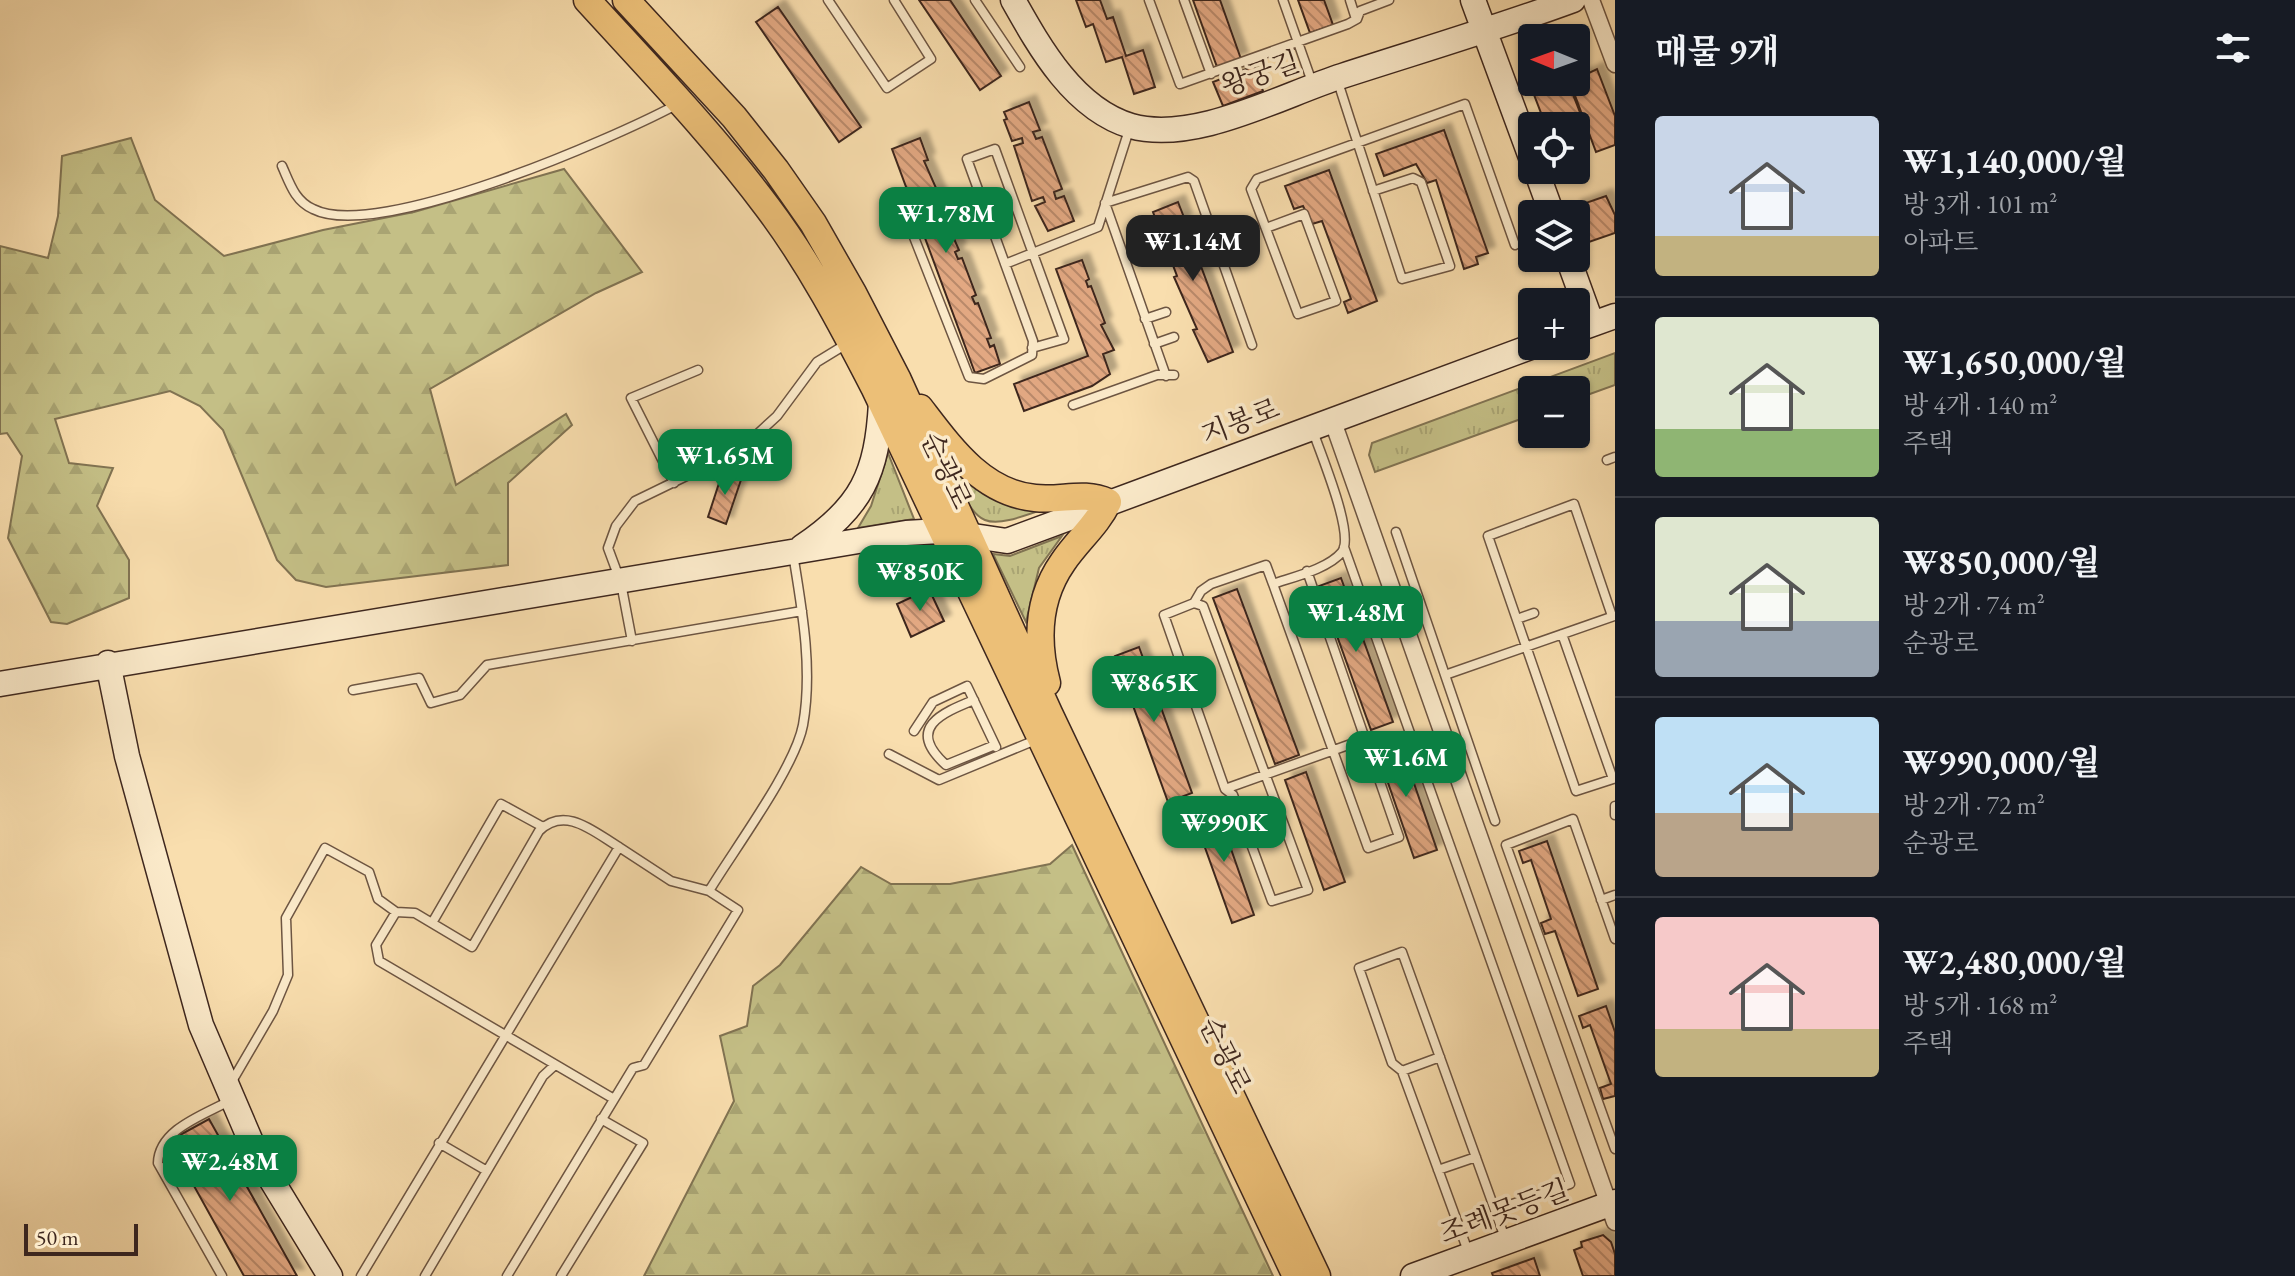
<!DOCTYPE html>
<html lang="ko">
<meta charset="utf-8">
<style>
body{margin:0;font-family:"EB Garamond","Noto Serif KR",serif;background:#20242c;color:#f1f3f6;height:100vh;display:flex;flex-direction:column;font-size:30px;white-space:nowrap}
*{box-sizing:border-box;margin:0}
p{font-size:26px;color:#9ea1a6}
.icon{flex:none;width:44px;height:44px;fill:none;stroke:currentColor;stroke-width:2;stroke-linecap:round;stroke-linejoin:round}
.map{position:relative;flex:1;overflow:hidden}
.side{display:flex;flex-direction:column;background:#171b24;width:680px}
.side>*{flex:none}
.needle{width:52px;rotate:271deg}
.fabs{position:absolute;left:1518px;top:24px;display:grid;gap:16px}
.fabs a{display:grid;place-items:center;width:72px;height:72px;border-radius:8px;background:#171b24;box-shadow:0 2px 6px #0004;font-size:40px}
.scale{position:absolute;left:24px;bottom:20px;width:114px;box-sizing:border-box;padding-left:8px;border:4px solid #3e271e;border-top:0;font-size:22px;line-height:28px;white-space:nowrap;color:#3e271e;-webkit-text-stroke:6px #fbeaca;paint-order:stroke}
.price{position:absolute;translate:-50% -68px;padding:0 18px;border-radius:16px;background:#0b8043;color:#fff;font-size:26px;line-height:52px;filter:drop-shadow(0 2px 4px #0008)}
.price::after{content:'';position:absolute;left:50%;top:48px;width:24px;height:18px;margin-left:-12px;background:inherit;clip-path:polygon(0 0,100% 0,50% 100%)}
.price.active{background:#222;color:#fff}
ul{padding:0;list-style:none}
li{display:flex;align-items:center;gap:24px;height:200px;padding:0 40px}
li+li{border-top:2px solid #363941}
li span{display:grid;place-items:center;flex:none;width:224px;height:160px;border-radius:8px;color:#555}
li>.icon{margin-inline-start:auto}
span .icon{width:96px;height:96px;fill:#fffc;stroke-width:1}
li b{font-size:34px}
h2{display:flex;justify-content:space-between;align-items:center;height:96px;padding:0 40px;font-size:34px}
main{display:flex;flex:1;min-height:0}
.map>svg:first-child{display:block}
.grass{fill:url(#grass-tufts);stroke:#817352;stroke-width:2}
.forest{fill:url(#forest-firs);stroke:#817352;stroke-width:2}
.building{fill:url(#building-back-hatch);stroke:#3e271e;stroke-width:2;filter:url(#shadow)}
.lines{fill:none;stroke-linecap:round;stroke-linejoin:round}
.lane-casing{stroke:#6d5542;stroke-width:11}
.street-casing{stroke:#6d5542;stroke-width:19}
.secondary-casing{stroke:#3e271e;stroke-width:27}
.primary-casing{stroke:#3e271e;stroke-width:29}
.lane{stroke:#fbeaca;stroke-width:8}
.street{stroke:#fbeaca;stroke-width:16}
.secondary{stroke:#fbeaca;stroke-width:24}
.primary{stroke:#ecbf77;stroke-width:26}
.labels{text-anchor:middle;stroke-width:7;stroke-linejoin:round;paint-order:stroke}
.street-label{font-size:28px;fill:#3e271e;stroke:#fbeaca}
</style>
<main>
<div class="map">
<svg width="1615" height="1276" viewBox="0 0 1615 1276">
<defs>
<pattern id="grass-tufts" width="24" height="20" patternUnits="userSpaceOnUse" patternTransform="scale(2)"><rect width="24" height="20" fill="#c4bf86"/><path d="M3 7l-1-3M5 7V3M7 7l1-3M15 17l-1-3M17 17v-4M19 17l1-3" fill="none" stroke="#a9a473"/></pattern>
<pattern id="forest-firs" width="22" height="20" patternUnits="userSpaceOnUse" patternTransform="scale(2)"><rect width="22" height="20" fill="#c4bf86"/><path d="M5 1l3.5 6h-7zM16 11l3.5 6h-7z" fill="#a9a473"/></pattern>
<pattern id="building-back-hatch" width="6" height="6" patternUnits="userSpaceOnUse" patternTransform="scale(2)"><rect width="6" height="6" fill="#e2a882"/><path d="M-1 5l2 2M0 0l6 6M5-1l2 2" fill="none" stroke="#b9896a"/></pattern>
<filter id="shadow"><feDropShadow dx="7" dy="-7" stdDeviation="2" flood-color="#0004"/></filter>
</defs>
<rect width="100%" height="100%" fill="#f9deae"/>
<filter id="stains"><feTurbulence type="fractalNoise" baseFrequency=".0025" numOctaves="4"/><feColorMatrix values="0 0 0 0 .2 0 0 0 0 .09 0 0 0 0 .02 0 0 0 .5 -.17"/></filter>
<radialGradient id="worn" r=".72"><stop offset=".6" stop-color="#630" stop-opacity="0"/><stop offset="1" stop-color="#630" stop-opacity=".3"/></radialGradient>
<!-- grass -->
<path class="grass" d="M1615,353V385L1576,399V390H1532V415L1375,472L1369,455L1372,443Z
M888,453L914,519L858,528L871,506Z
M947,462C978,493 1004,512 1050,507C979,532 980,531 947,462Z
M1062,536L1039,568L1026,622L993,554L1010,556Z"/>
<!-- forest -->
<path class="forest" d="M131,138L155,200L224,256L323,230L414,212L564,169L642,272L596,293L430,389L456,485L566,414L572,425L508,483V565L326,587L296,580L277,560L223,430L200,406L170,391L55,419L69,463L113,468L97,506L129,560V598L67,624L51,622L8,538L22,456L7,433L0,434V246L48,258L58,216L62,156Z
M1072,845L1273,1276H644L734,1101L720,1036L747,1026L753,986L780,965L861,867L891,884H950L1050,864Z"/>
<!-- building -->
<path class="building" d="M919,0H950L1001,76L980,90Z
M1076,0H1100L1107,19L1113,17L1126,56L1143,50L1155,87L1134,94L1122,57L1106,62L1093,24L1086,27Z
M1193,0H1220L1241,59L1217,67Z
M1298,0H1324L1333,25L1310,33Z
M778,7L861,127L839,142L756,22Z
M1532,45V82H1556L1532,91L1522,63Z
M1254,66L1263,91L1223,106L1213,82Z
M1597,69L1615,116V145L1596,152L1570,82Z
M1561,82H1568L1581,115L1546,126L1533,92Z
M1029,102L1040,130L1033,132L1036,139L1042,137L1062,189L1054,192L1056,199L1064,196L1074,221L1048,231L1035,206L1045,202L1043,197L1032,201L1014,146L1023,143L1022,138L1012,141L1004,120L1007,119L1004,112Z
M1444,130L1488,253L1476,257L1478,264L1464,269L1436,180L1427,183L1416,164L1384,176L1376,154Z
M920,138L928,160L924,161L944,206L940,207L959,250L955,252L958,259L962,258L976,295L972,297L975,304L978,303L991,338L987,339L990,347L994,345L1000,364L975,373L892,149Z
M1329,170L1377,301L1348,313L1344,302L1351,299L1322,221L1312,224L1303,206L1294,209L1285,186Z
M1606,196L1615,215V233L1586,243L1574,207Z
M1178,202L1185,220L1181,222L1184,231L1187,229L1233,352L1208,362L1193,330L1197,329L1174,277L1177,276L1153,212Z
M1082,260L1089,279L1086,281L1088,287L1091,286L1105,323L1101,325L1114,350L1103,354L1110,374L1092,386L1024,411L1014,384L1088,356L1056,269Z
M723,471L742,477L726,524L708,517Z
M1341,578L1393,722L1371,730L1319,586Z
M929,589L944,621L911,637L897,604Z
M1237,589L1299,755L1275,764L1213,598Z
M1139,647L1192,793L1168,802L1115,656Z
M1399,740L1437,850L1414,858L1376,748Z
M1306,772L1345,882L1324,890L1285,780Z
M1216,806L1254,915L1232,923L1193,814Z
M1547,841L1598,989L1578,996L1555,931L1545,934L1541,923L1551,919L1531,860L1523,863L1519,851Z
M1606,1006L1615,1032V1096L1603,1099L1600,1088L1611,1084L1590,1025L1583,1028L1579,1016Z
M209,1119L297,1276H244L169,1141Z
M1603,1235L1611,1242L1615,1254V1276H1583L1574,1250L1582,1247L1581,1242Z
M1534,1258L1540,1276H1493L1492,1273Z"/>
<g class="lines">
<defs>
<path id="lane" d="M828,0L887,88L931,59L894,0
M975,0L1020,67
M1149,0L1180,84L1348,24L1357,19L1360,11L1389,0
M1184,0L1211,74
M1283,0L1313,85
M1350,0L1356,19
M1338,82C1359,148 1381,214 1402,279L1450,266L1421,182L1413,178L1373,191
M282,166C290,184 295,201 313,209C377,242 612,139 676,105
M899,199L969,377L984,379L1032,355L1033,341L967,159L995,149L1064,339L1032,348
M1266,228L1304,214L1336,301L1298,314L1251,189L1257,179L1465,104L1515,245
M1005,264L1098,227L1129,130
M1145,319L1166,312
M1154,344L1174,337
M1166,376L1105,203L1188,177L1194,181L1252,345
M1073,405L1157,375H1174
M1607,460L1615,457
M674,483L631,398L698,370
M1396,532L1445,675
M1344,547L1570,1184L1495,1210
M1307,571L1399,837L1368,848L1273,584C1293,577 1328,569 1342,552C1355,534 1320,453 1313,431
M1194,603L1203,606L1308,890L1272,901L1233,795L1225,789L1164,615L1194,603L1201,591L1211,584L1266,565L1273,584
M1517,619L1534,613
M1562,634L1613,779L1576,791L1488,536L1574,504L1612,616
M632,641L621,583L608,548L616,526L635,501L740,450L777,416L817,362L848,343
M353,690L419,678L431,703L460,695L487,665L802,611
M974,700C942,713 905,728 946,765L995,745
M914,731L933,702L967,686L996,747
M889,754L939,780L1038,739
M1225,789L1365,739
M1615,806V815
M1495,821L1445,675L1614,616
M619,847L671,881L709,891C733,851 795,768 803,725C813,669 802,609 793,554
M1601,900L1615,895
M396,912L376,945L379,961L614,1099
M432,923L501,804L543,827
M1615,939L1573,819L1506,845L1615,1149
M1402,1071L1440,1057
M231,1083L273,1011L288,975L286,918L325,848L369,872L378,899L396,912L415,913L472,947L539,831C565,805 594,832 619,847L361,1276
M439,1143L487,1171
M1438,1170L1476,1157
M1469,1254L1402,1071L1392,1063L1359,968L1402,952L1505,1238
M222,1276L158,1163C159,1129 204,1115 231,1100
M425,1276L543,1076L555,1065
M507,1276L633,1068L644,1065L738,910L709,891
M561,1276L643,1143L601,1119"/>
<path id="street" d="M1591,0L1615,64
M1332,419L1615,1222"/>
<path id="secondary" d="M1013,0C1040,48 1074,109 1131,126C1195,144 1282,95 1342,76C1419,51 1497,28 1573,0
M1473,0L1532,160
M1536,170L1552,214
M1568,258L1592,324
M1576,330L1615,316
M802,547C862,507 877,474 881,403
M108,663L127,756L201,1025L258,1158L330,1276
M0,684L906,533L940,531L1007,541L1533,346
M1413,1276L1615,1202"/>
<path id="primary" d="M587,0C649,68 713,134 768,208C810,264 842,325 874,387L1296,1276
M626,0L734,117L776,170L813,223L853,293L898,380L1049,713L1317,1276
M920,408C950,447 982,493 1035,498C1062,501 1083,491 1108,502C1097,525 1078,540 1063,562C1037,599 1036,641 1047,683"/>
</defs>
<!-- lane casing -->
<use href="#lane" class="lane-casing"/>
<!-- street casing -->
<use href="#street" class="street-casing"/>
<!-- secondary casing -->
<use href="#secondary" class="secondary-casing"/>
<!-- primary casing -->
<use href="#primary" class="primary-casing"/>
<!-- lane -->
<use href="#lane" class="lane"/>
<!-- street -->
<use href="#street" class="street"/>
<!-- secondary -->
<use href="#secondary" class="secondary"/>
<!-- primary -->
<use href="#primary" class="primary"/>
</g>
<g class="labels">
<!-- street labels -->
<g class="street-label">
<text transform="translate(1260 73) rotate(-19)" y="10">왕궁길</text>
<text transform="translate(1240 421) rotate(-21)" y="10">지봉로</text>
<text transform="translate(947 470) rotate(65)" y="10">순광로</text>
<text transform="translate(1226 1055) rotate(64)" y="10">순광로</text>
<text transform="translate(1504 1211) rotate(-20)" y="10">조례못등길</text>
</g>
</g>
<rect width="100%" height="100%" filter="url(#stains)"/>
<rect width="100%" height="100%" fill="url(#worn)"/>
</svg>
<div class="fabs">
<a><svg class="needle" viewBox="-14 -14 28 28"><path d="M0-13l5 13h-10z" fill="#e53935"/><path d="M0 13l5-13h-10z" fill="#9ea1a6"/></svg></a>
<a><svg class="icon" aria-label="locate" viewBox="0 0 24 24"><circle cx="12" cy="12" r="6"/><path d="M12 2v4M12 18v4M2 12h4M18 12h4"/></svg></a>
<a><svg class="icon" aria-label="layers" viewBox="0 0 24 24"><path d="M12 4l9 5-9 5-9-5zM3 14l9 5 9-5"/></svg></a>
<a>+</a>
<a>−</a>
</div>
<div class="scale">50 m</div>
<b class="price" style="left:946px;top:255px">₩1.78M</b>
<b class="price active" style="left:1193px;top:283px">₩1.14M</b>
<b class="price" style="left:725px;top:497px">₩1.65M</b>
<b class="price" style="left:920px;top:613px">₩850K</b>
<b class="price" style="left:1356px;top:654px">₩1.48M</b>
<b class="price" style="left:1154px;top:724px">₩865K</b>
<b class="price" style="left:1406px;top:799px">₩1.6M</b>
<b class="price" style="left:1224px;top:864px">₩990K</b>
<b class="price" style="left:230px;top:1203px">₩2.48M</b>
</div>
<section class="side">
<h2>매물 9개<svg class="icon" aria-label="filters" viewBox="0 0 24 24"><path d="M4 7h16M4 17h16"/><circle cx="9" cy="7" r="2"/><circle cx="15" cy="17" r="2"/></svg></h2>
<ul>
<li><span style="background:linear-gradient(#c9d6e8 75%,#c2b280 0)"><svg class="icon" aria-label="home" viewBox="0 0 24 24"><path d="M3 11l9-7 9 7M6 9v11h12V9"/></svg></span><div><b>₩1,140,000/월</b><p>방 3개 · 101 m²</p><p>아파트</p></div></li>
<li><span style="background:linear-gradient(#dfe7d0 70%,#8fb573 0)"><svg class="icon" aria-label="home" viewBox="0 0 24 24"><path d="M3 11l9-7 9 7M6 9v11h12V9"/></svg></span><div><b>₩1,650,000/월</b><p>방 4개 · 140 m²</p><p>주택</p></div></li>
<li><span style="background:linear-gradient(#dfe7d0 65%,#9aa5b1 0)"><svg class="icon" aria-label="home" viewBox="0 0 24 24"><path d="M3 11l9-7 9 7M6 9v11h12V9"/></svg></span><div><b>₩850,000/월</b><p>방 2개 · 74 m²</p><p>순광로</p></div></li>
<li><span style="background:linear-gradient(#bfe0f5 60%,#b9a48a 0)"><svg class="icon" aria-label="home" viewBox="0 0 24 24"><path d="M3 11l9-7 9 7M6 9v11h12V9"/></svg></span><div><b>₩990,000/월</b><p>방 2개 · 72 m²</p><p>순광로</p></div></li>
<li><span style="background:linear-gradient(#f6c9c9 70%,#c2b280 0)"><svg class="icon" aria-label="home" viewBox="0 0 24 24"><path d="M3 11l9-7 9 7M6 9v11h12V9"/></svg></span><div><b>₩2,480,000/월</b><p>방 5개 · 168 m²</p><p>주택</p></div></li>
</ul>
</section>
</main>
